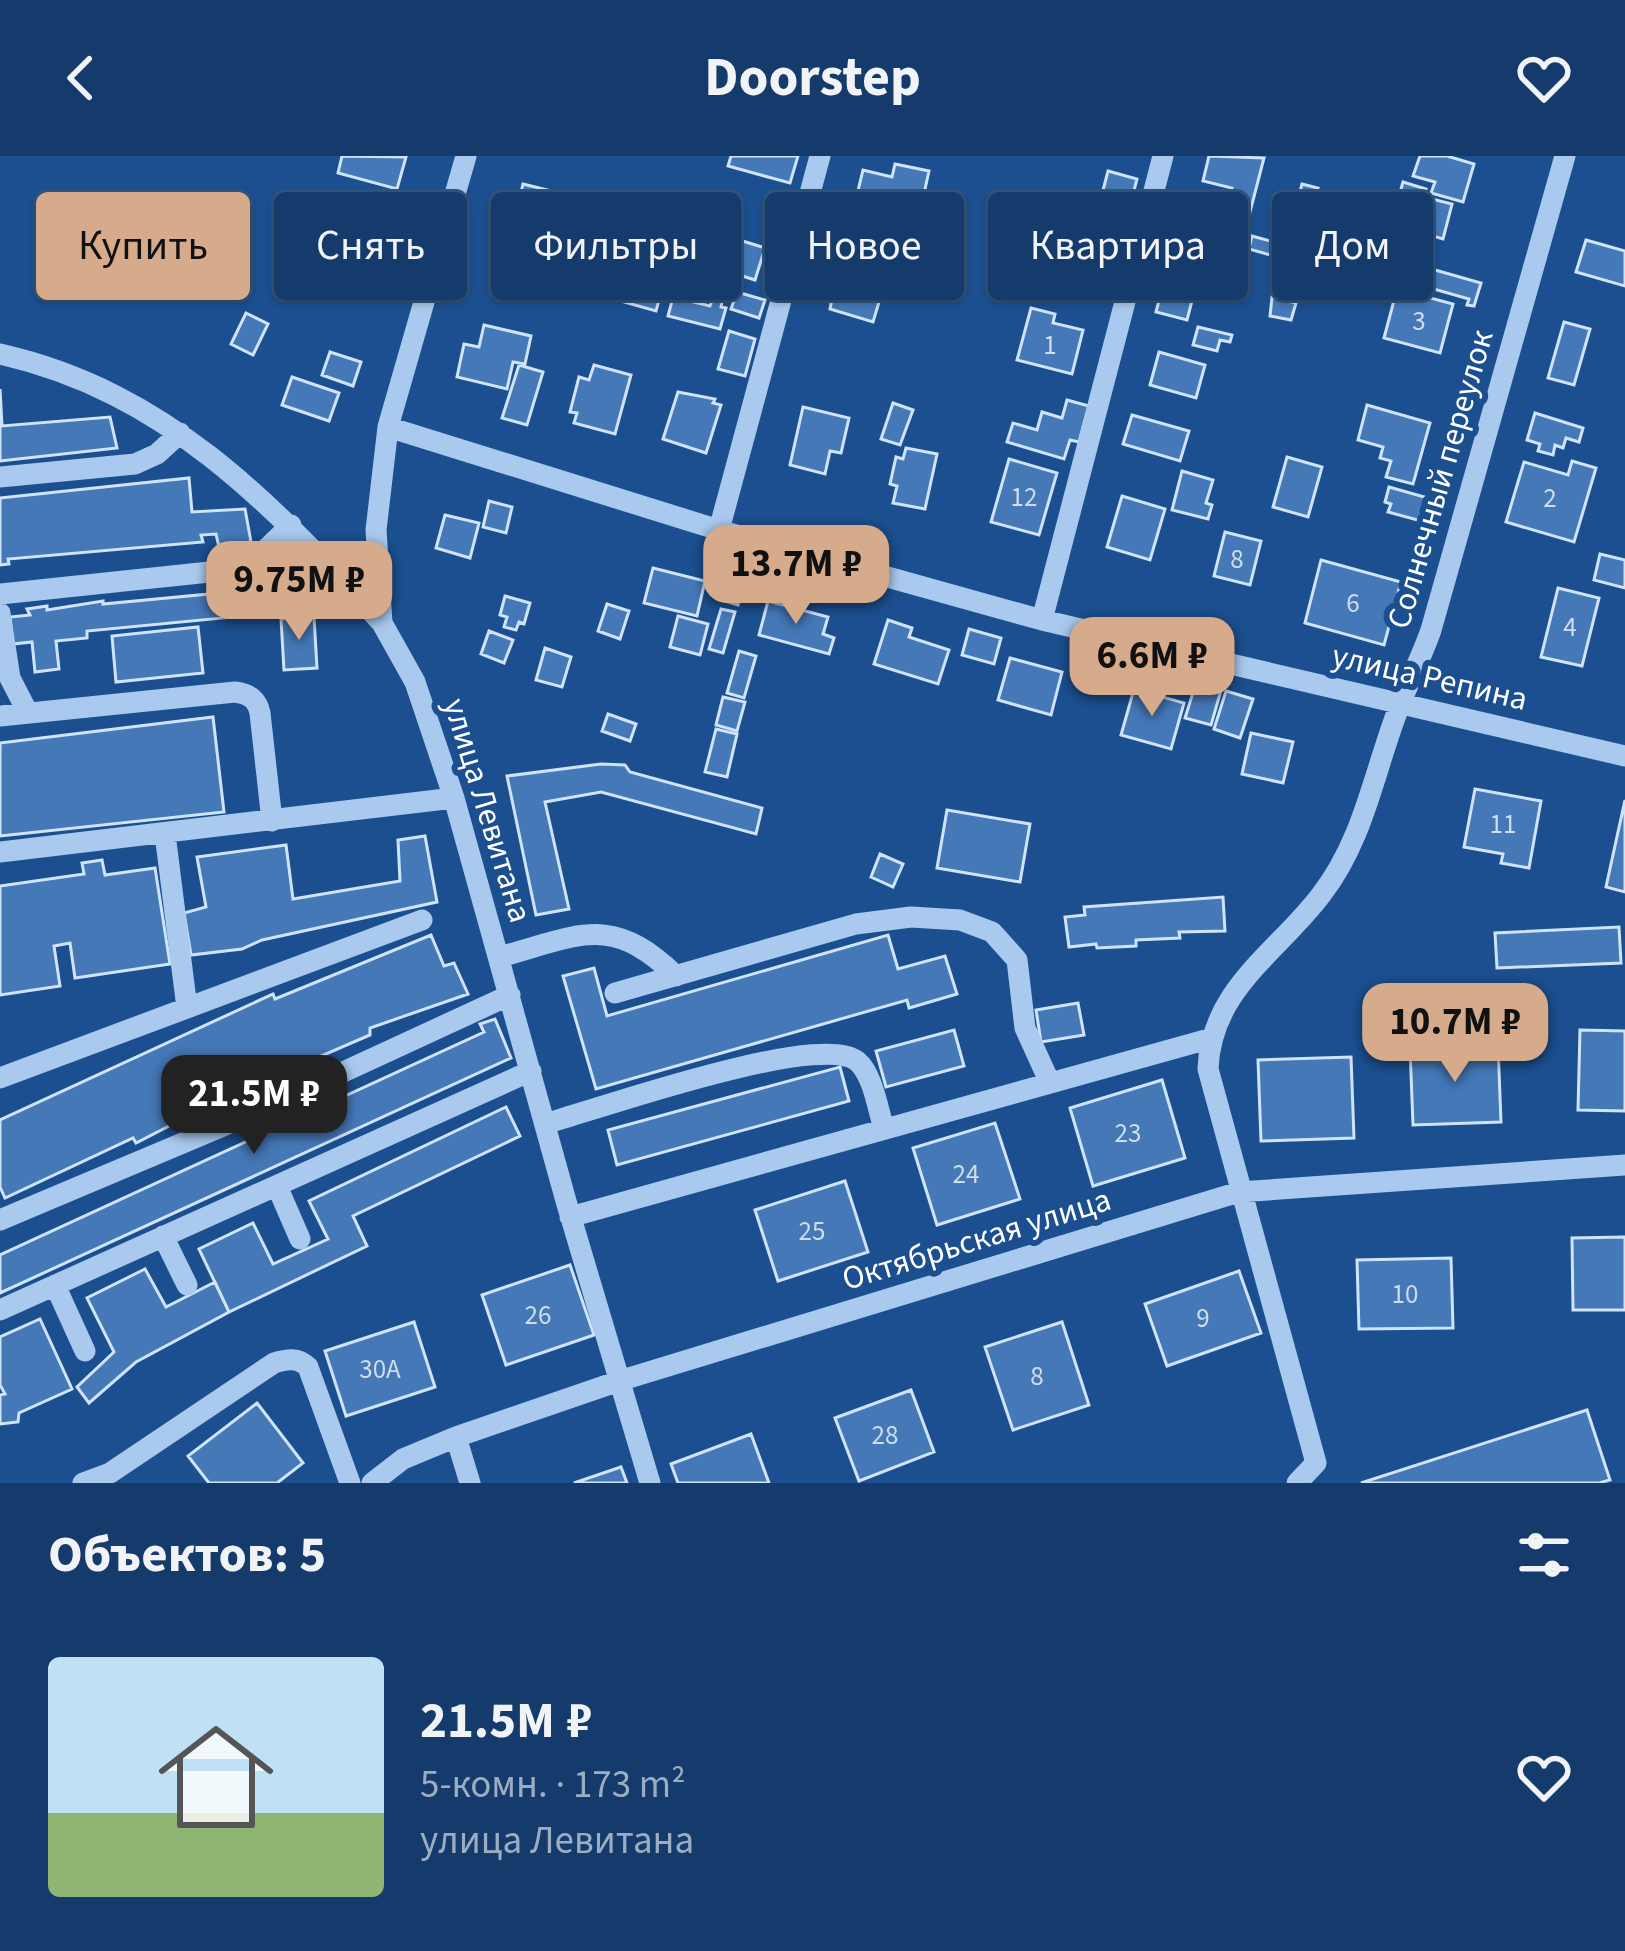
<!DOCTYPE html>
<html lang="ru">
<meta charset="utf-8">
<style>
body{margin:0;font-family:"Source Sans 3",sans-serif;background:#1d4271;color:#f1f3f6;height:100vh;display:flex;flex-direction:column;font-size:45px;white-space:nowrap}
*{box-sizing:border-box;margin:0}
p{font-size:39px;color:#9dadc1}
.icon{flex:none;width:66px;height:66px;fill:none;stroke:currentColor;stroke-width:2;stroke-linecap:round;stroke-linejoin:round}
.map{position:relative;height:1327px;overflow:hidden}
.panel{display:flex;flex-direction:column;background:#143b6b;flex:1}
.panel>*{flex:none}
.guide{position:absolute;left:36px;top:36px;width:1554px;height:108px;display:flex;gap:24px}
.price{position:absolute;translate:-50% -102px;padding:0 27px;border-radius:24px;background:#d6ab8b;color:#111;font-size:39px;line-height:78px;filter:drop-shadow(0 3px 6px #0008)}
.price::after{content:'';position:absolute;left:50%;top:72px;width:36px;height:27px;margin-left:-18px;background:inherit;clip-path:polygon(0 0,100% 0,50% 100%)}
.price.selected{background:#222;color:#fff}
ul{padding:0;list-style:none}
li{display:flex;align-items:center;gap:36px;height:300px;padding:0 48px}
li span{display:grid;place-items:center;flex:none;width:336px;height:240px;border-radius:12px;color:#555}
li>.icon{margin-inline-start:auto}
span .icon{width:144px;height:144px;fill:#fffc;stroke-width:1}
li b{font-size:51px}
h2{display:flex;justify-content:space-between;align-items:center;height:144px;padding:0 48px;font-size:51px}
.pill{padding:0 42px;border-radius:12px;background:#143b6b;box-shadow:0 3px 9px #0004,0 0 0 3px #33557e;font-size:42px;line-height:108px}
.pill.selected{background:#d6ab8b;color:#111}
header{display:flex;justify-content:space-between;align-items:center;height:156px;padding:0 48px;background:#143b6b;font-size:54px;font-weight:700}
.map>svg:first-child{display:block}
.building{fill:#4478b7;stroke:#cfe3fa;stroke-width:3}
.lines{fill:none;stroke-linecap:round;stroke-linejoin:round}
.minor{stroke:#a9c9ee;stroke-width:21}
.labels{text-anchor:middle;stroke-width:12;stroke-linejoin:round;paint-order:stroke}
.number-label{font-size:27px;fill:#d0dded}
.street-label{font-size:33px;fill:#fff;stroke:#1b4f8f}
</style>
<header><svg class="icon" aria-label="back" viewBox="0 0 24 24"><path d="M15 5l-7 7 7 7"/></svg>Doorstep<svg class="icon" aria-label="heart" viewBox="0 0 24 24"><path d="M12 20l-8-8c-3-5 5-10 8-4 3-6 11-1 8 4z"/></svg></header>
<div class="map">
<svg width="1625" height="1327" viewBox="0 0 1625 1327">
<rect width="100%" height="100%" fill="#1b4f8f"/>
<!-- building -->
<path class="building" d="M342,0L406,1L397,33L338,17Z
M731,0H798L790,27L728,10Z
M1209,0L1264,2L1249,60L1227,54L1232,32L1203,25Z
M1420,0H1447L1474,8L1463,46L1431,37L1435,26L1413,20Z
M895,8L929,15L916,74L881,66L885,49L856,43L863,14L892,21Z
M1108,15L1137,23L1126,65L1097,57Z
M1403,26L1426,33L1424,41L1452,48L1443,83L1391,68Z
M523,28L576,41L563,91L541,86L545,68L515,61Z
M1302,28L1318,32L1308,75L1291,71Z
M1061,43L1082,48L1079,61L1108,68L1099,103L1049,91Z
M1342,68L1385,80L1381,94L1338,83Z
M1187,73L1233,85L1225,117L1232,119L1225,145L1172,132Z
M707,74L765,92L755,124L708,109L712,96L701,93Z
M1252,80L1285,89L1281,102L1249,93Z
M1586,84L1625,95V130L1576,116Z
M851,86L893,100L873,166L830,153L837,116L841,118Z
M324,90L380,104L371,141L344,133L342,142L313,135Z
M1318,90L1335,95L1325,134L1307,129Z
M996,102L1036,112L1029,141L996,133L999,120L992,119Z
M1075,108L1108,119L1100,145L1067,135Z
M553,109L571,115L563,141L544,135Z
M1428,112L1481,127L1474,150L1467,149L1469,143L1423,130Z
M597,119L661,137L656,155L592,137Z
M1162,133L1193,141L1187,164L1156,156Z
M1397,133L1453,148L1440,197L1384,182Z
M737,136L765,144L759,162L731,153Z
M673,141L710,150L712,144L722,146L721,151L726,152L720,173L668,160Z
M1272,141L1296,147L1291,164L1270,160Z
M1031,152L1055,158L1053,167L1083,174L1072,218L1017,204Z
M246,157L268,168L253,199L231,188Z
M1564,166L1590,173L1574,229L1548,222Z
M484,169L531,180L525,208L513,206L507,233L457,221L464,188L479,191Z
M1198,171L1232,179L1230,186L1220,184L1217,195L1193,189Z
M729,175L755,183L745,220L718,213Z
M330,196L361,206L353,230L322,219Z
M1159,196L1205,209L1196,242L1150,229Z
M519,209L543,216L527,269L502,262Z
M594,209L631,219L615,278L574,267L577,257L570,256L579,221L589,224Z
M292,221L339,237L329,265L282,249Z
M0,233L2,270L110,261L117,292L0,305Z
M678,236L715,243L713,247L721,249L706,297L663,283Z
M1067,244L1089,250L1079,286L1070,284L1064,303L1007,286L1013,267L1037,274L1042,256L1062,262Z
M893,247L913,254L900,289L881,283Z
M1367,249L1430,267L1413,328L1386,321L1391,305L1380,302L1383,291L1358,284Z
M803,251L849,262L841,297L830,295L825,318L790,309Z
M1535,257L1583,272L1579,286L1566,282L1563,292L1555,289L1553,299L1538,295L1540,288L1527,284Z
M1132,259L1189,275L1180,305L1123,288Z
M906,292L937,298L925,353L893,347L897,330L890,328L896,301L903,303Z
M1287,301L1322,311L1308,361L1273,351Z
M1009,303L1057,317L1039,379L991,366Z
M1572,305L1596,312L1574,386L1506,366L1524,306L1568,319Z
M1182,315L1213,324L1206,347L1212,349L1208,363L1172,354Z
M189,322L192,356L245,353L251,386L219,391L216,378L201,379L203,386L8,403L9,408L0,409V342Z
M1389,331L1428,342L1421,365L1388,356L1391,348L1385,346Z
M1122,340L1165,353L1150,404L1107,391Z
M489,345L512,351L506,377L483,371Z
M445,359L479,367L470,402L436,392Z
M1225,376L1261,385L1250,429L1214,420Z
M1600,398L1625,404V432L1594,424Z
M1321,404L1401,426L1384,489L1305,467Z
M727,407L748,413L738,449L717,443Z
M653,412L705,425L697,460L644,447Z
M1558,432L1599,442L1582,510L1541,501Z
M252,434L254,459L87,475V482L56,485L59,513L35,516L32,486L13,488L10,461L30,459L27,453L47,450V454L103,445V448Z
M505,440L530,447L524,468L519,466L516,474L504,471L507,461L500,459Z
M768,445L828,461L823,478L834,482L829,498L759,479Z
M607,448L629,455L620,483L598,475Z
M721,453L735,456L723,497L709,493Z
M678,460L708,468L700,499L670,491Z
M314,461L317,512L284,514L281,463Z
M888,464L912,472L909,481L949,494L938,528L874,508Z
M198,471L203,517L116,526L112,480Z
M969,473L1001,482L994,508L962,499Z
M489,475L513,484L504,507L481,498Z
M545,492L571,501L562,531L536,524Z
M739,495L756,500L744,542L727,537Z
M1010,502L1062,516L1051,559L998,544Z
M1197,524L1222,531L1211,569L1185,562Z
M1134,533L1184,547L1171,593L1121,579Z
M1226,535L1253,543L1240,582L1214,573Z
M723,541L745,546L737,575L716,569Z
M608,558L636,568L630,585L602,575Z
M213,561L224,656L0,680V587Z
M716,573L737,578L727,621L705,616Z
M1251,577L1293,586L1283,627L1242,618Z
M601,608L625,609L630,616L762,652L756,678L601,636L545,646L569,753L536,759L507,620Z
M1475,633L1541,645L1529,712L1501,707L1503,698L1464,691Z
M1625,644V736L1606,731Z
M947,654L1030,668L1020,726L937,712Z
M425,680L437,746L262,784L242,793L191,799L184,757L206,751L197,701L286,689L293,743L400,725L398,684Z
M880,698L903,708L893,731L871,721Z
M102,704L105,719L155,712L170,808L75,822L70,787L54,790L60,830L0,839V730L84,718L82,707Z
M1223,741L1225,775L1179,776L1180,782L1136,784V790L1097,792L1096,788L1069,791L1065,761L1085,759L1084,751Z
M1619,771L1621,807L1497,812L1495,777Z
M431,779L444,810L454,807L468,838L370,872V879L289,914L286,906L262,914L266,920L136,987L133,982L5,1042L0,1031V964L273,838L275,843Z
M888,779L898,813L945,800L957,838L909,852L907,844L596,933L563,820L594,812L607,860Z
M1078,847L1084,879L1041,886L1036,854Z
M495,863L511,902L0,1137V1099L484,876L480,868Z
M954,874L964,910L886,931L876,895Z
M1580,874L1625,875V955L1578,954Z
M1498,889L1501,966L1413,969L1410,892Z
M1351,901L1354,982L1261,985L1258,904Z
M840,911L849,945L617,1009L608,974Z
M1162,924L1185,1002L1093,1030L1070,952Z
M506,951L520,980L353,1060L367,1090L229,1156L199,1093L253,1067L273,1108L328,1083L309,1045Z
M995,967L1020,1043L937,1069L913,992Z
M845,1025L868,1096L778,1125L755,1054Z
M1625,1081V1154H1573L1572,1082Z
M1451,1102L1453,1172L1359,1173L1357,1104Z
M570,1109L594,1179L506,1209L482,1139Z
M145,1113L166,1151L215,1126L229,1156L136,1206L89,1247L77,1231L114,1196L87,1142Z
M1239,1115L1261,1177L1167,1210L1145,1148Z
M40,1163L72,1233L19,1257L18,1266L0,1268V1239L5,1238L0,1229V1181Z
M414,1166L435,1231L346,1260L325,1195Z
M1062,1166L1089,1249L1013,1274L985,1191Z
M911,1234L934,1296L859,1325L835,1262Z
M257,1247L303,1307L277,1327H209L188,1300Z
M1587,1254L1610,1324L1599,1327H1361Z
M751,1278L769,1327H678L671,1308Z
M621,1311L627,1327H574Z"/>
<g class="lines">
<!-- minor -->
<path class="minor" d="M466,0L388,271L376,374L382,467L415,526L454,642L566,1045L650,1327
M0,198C167,236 269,346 382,467
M388,271L719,374L1042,464L1625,600
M0,321L135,308L157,298L180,277
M719,374L820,0
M0,438L219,415L257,402L291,369
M0,457L10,522L28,557
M1042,464L1163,0
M0,560L235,536C249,538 257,543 260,557L272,665
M165,678L187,852
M0,696L454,642
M499,801C579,780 610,756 676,820
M615,837L856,768L911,761L960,764L992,776L1017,804L1025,872L1050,927
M0,922L422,764
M545,968C597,953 820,875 857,905C873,918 878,954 884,973
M277,1030L300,1083
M570,1061L1212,882
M0,1064L261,954L510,839
M163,1080L187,1129
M55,1129L85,1195
M0,1154L531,915
M456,1281L470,1327
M83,1327L110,1317L274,1207C287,1203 298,1201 308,1211L350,1327
M372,1327L403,1303L456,1281L619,1225L1239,1036L1625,1009
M1297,1327L1316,1307L1208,913C1211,833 1277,797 1321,739C1364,684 1374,615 1399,551C1409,525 1422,500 1431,474L1565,0"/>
</g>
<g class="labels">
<!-- number labels -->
<g class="number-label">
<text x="1419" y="174">3</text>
<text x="1050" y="198">1</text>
<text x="1024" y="350">12</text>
<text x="1550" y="351">2</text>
<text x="1237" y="412">8</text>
<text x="1353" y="456">6</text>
<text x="1570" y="480">4</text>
<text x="1503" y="677">11</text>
<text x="1128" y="986">23</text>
<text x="966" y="1027">24</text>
<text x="812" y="1084">25</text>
<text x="1405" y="1147">10</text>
<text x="538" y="1168">26</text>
<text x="1203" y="1171">9</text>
<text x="380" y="1222">30А</text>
<text x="1037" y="1229">8</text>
<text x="885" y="1288">28</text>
</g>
<!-- street labels -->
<g class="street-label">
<text transform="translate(1439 323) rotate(-74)" y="12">Солнечный переулок</text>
<text transform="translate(1430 520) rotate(13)" y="12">улица Репина</text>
<text transform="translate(489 654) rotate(73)" y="12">улица Левитана</text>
<text transform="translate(976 1082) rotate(-17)" y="12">Октябрьская улица</text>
</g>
</g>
</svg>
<b class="price" style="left:796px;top:471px">13.7M ₽</b>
<b class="price" style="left:299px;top:487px">9.75M ₽</b>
<b class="price" style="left:1152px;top:563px">6.6M ₽</b>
<b class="price" style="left:1455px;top:929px">10.7M ₽</b>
<b class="price selected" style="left:254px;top:1001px">21.5M ₽</b>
<div class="guide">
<a class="pill selected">Купить</a>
<a class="pill">Снять</a>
<a class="pill">Фильтры</a>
<a class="pill">Новое</a>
<a class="pill">Квартира</a>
<a class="pill">Дом</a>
</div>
</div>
<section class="panel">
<h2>Объектов: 5<svg class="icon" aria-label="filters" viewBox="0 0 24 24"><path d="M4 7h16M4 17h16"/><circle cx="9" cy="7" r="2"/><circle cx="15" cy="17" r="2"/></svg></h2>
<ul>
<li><span style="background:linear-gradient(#bfe0f5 65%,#8fb573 0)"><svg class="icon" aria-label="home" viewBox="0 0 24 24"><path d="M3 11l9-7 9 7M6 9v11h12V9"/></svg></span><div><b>21.5M ₽</b><p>5-комн. · 173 m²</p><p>улица Левитана</p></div><svg class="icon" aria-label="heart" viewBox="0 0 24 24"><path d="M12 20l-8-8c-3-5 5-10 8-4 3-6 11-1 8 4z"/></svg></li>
</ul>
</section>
